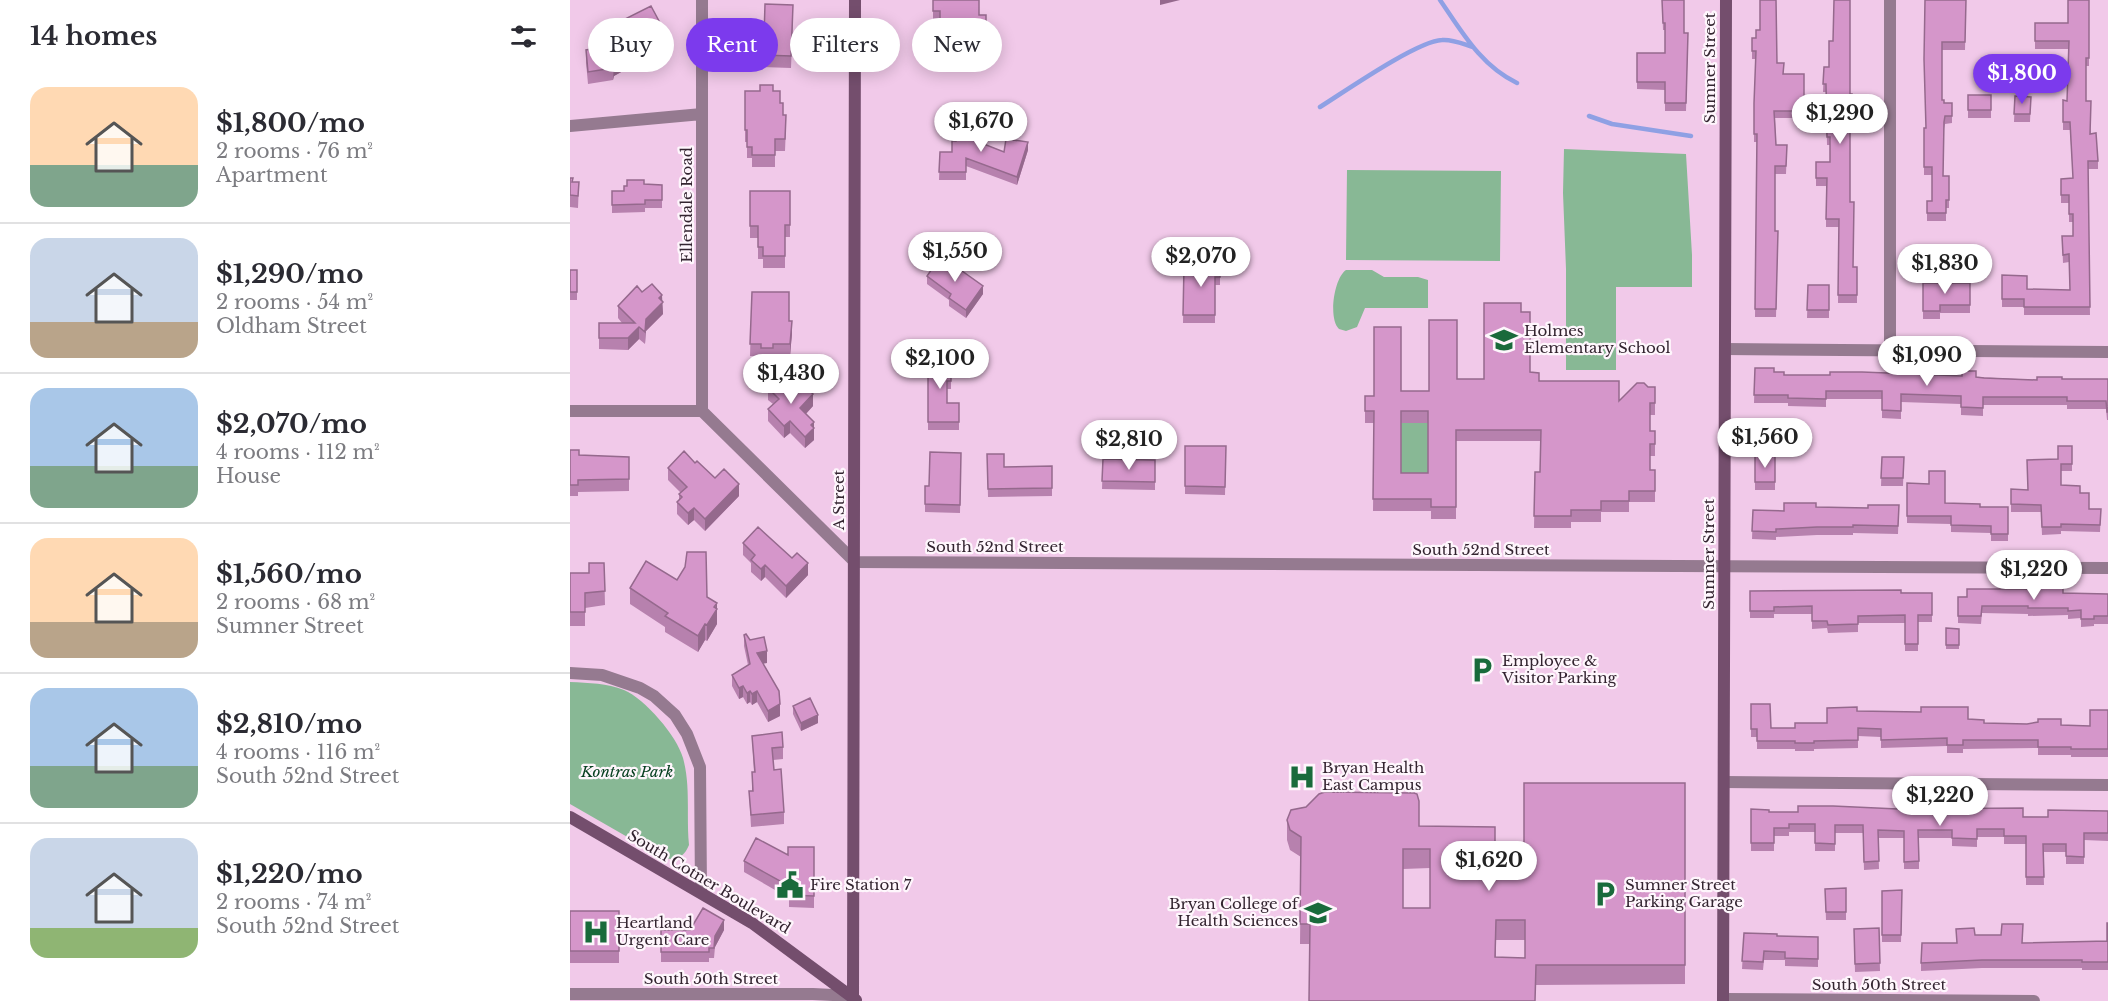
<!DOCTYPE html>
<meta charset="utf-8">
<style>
body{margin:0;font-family:"Libre Baskerville",serif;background:#f2f2f3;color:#2b2b33;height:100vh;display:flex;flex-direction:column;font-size:22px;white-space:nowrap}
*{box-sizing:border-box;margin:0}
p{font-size:20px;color:#7c7c81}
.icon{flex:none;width:33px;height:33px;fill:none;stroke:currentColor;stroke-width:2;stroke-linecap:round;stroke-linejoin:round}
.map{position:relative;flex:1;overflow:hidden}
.details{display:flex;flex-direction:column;background:#fff;width:570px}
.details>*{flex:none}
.guide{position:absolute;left:18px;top:18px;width:570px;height:54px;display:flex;gap:12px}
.price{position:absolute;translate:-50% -51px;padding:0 14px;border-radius:21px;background:#fff;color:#222;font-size:20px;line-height:39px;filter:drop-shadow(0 2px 3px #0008)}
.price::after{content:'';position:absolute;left:50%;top:36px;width:18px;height:14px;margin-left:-9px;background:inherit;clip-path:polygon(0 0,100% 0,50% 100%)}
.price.active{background:#7c3aed;color:#fff}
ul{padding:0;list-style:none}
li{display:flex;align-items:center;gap:18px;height:150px;padding:0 30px}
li+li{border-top:2px solid #e1e1e2}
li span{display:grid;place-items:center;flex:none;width:168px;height:120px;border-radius:18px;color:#555}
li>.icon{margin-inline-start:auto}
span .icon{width:72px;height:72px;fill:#fffc;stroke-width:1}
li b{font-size:26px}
h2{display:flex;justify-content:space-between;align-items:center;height:72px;padding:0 30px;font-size:26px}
.tag{padding:0 21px;border-radius:27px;background:#fff;box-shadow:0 3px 15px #0003;font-size:21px;line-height:54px}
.tag.active{background:#7c3aed;color:#fff}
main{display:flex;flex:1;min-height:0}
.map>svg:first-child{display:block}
.green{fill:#88b895}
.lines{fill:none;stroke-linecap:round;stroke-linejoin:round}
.stream{stroke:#8fa0e4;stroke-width:4.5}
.street{stroke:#957a90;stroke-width:12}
.secondary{stroke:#744e6d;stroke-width:12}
.wall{fill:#b781ae;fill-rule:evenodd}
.shaded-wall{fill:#95698d}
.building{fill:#d596ca;stroke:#95698d;stroke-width:1.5;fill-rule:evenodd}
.labels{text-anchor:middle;stroke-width:4.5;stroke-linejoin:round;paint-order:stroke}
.street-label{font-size:15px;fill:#332430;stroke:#fef6fc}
.poi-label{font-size:15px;fill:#332430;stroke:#fef6fc;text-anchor:start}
.park-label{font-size:15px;font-style:italic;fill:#074020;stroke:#fef6fc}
</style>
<main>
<section class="details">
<h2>14 homes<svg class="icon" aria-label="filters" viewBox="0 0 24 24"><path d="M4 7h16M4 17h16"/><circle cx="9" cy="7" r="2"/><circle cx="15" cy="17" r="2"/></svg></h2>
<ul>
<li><span style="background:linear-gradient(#ffd9b3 65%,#7fa58c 0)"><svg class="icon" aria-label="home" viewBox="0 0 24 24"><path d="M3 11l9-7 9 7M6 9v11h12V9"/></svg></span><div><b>$1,800/mo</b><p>2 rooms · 76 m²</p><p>Apartment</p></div></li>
<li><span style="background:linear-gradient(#c9d6e8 70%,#b9a48a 0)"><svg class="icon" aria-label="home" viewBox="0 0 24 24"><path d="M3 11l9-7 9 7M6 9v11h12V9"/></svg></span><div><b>$1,290/mo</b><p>2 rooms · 54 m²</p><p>Oldham Street</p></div></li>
<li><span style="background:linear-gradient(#a9c7e8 65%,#7fa58c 0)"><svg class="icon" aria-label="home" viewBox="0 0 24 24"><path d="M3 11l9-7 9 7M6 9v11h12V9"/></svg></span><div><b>$2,070/mo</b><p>4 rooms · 112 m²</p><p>House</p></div></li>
<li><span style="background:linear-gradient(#ffd9b3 70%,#b9a48a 0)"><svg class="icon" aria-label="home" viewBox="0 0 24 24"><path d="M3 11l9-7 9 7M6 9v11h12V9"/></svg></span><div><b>$1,560/mo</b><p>2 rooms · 68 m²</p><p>Sumner Street</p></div></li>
<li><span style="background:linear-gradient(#a9c7e8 65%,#7fa58c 0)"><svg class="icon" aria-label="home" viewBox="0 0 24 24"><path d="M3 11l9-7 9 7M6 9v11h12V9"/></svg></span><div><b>$2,810/mo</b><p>4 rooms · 116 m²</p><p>South 52nd Street</p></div></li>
<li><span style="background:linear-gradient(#c9d6e8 75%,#8fb573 0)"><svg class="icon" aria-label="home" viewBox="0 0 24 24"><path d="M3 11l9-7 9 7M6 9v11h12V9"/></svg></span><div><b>$1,220/mo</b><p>2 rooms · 74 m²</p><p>South 52nd Street</p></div></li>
</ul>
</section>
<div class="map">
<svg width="1538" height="1001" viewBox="0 0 1538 1001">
<rect width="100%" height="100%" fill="#f1c9e9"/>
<!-- green -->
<path class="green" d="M994,149L1116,154L1122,255V287H1046V370H996V269L993,193Z
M777,170L931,171L930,261L776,260Z
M776,270H802L814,277H848L858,280V308H795L787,327L776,331L769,329C758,319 764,278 776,270Z
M831,423H858V485H831Z
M0,682C19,683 37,683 54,690C75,699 107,736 113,758C121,787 116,816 119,845C114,857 107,861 94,858L0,804Z"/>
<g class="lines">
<!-- stream -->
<path class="stream" d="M870,0C892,32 911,66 947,83
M750,107C774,92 847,41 872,40C883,39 893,44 903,47
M1019,116L1042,124L1121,136"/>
<!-- street -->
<path class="street" d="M0,126L132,114
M1155,349L1538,352
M1320,350V0
M0,411H132L285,562L1538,568
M132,411V0
M0,673L32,675L70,688L84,696L105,715L117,734L130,767L131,892
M1154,782L1538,785
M0,994H243L283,996
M1153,999L1464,1001"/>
<!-- secondary -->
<path class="secondary" d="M0,817L182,923L286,1000
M283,1001L285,0
M1153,1001L1156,0"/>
</g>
<!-- wall -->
<path class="wall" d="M363,0L409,15H416V43H370V19H363Z
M1092,0L1114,33H1118L1116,111H1095V90L1067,89V53H1095V30H1093Z
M1355,0H1396L1395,50H1372V100L1374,103H1382V123L1375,124L1374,129L1373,176H1379V208H1376V221H1357V201H1362V175H1354V128H1356Z
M1519,0V66H1516V101L1521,134L1528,161V169H1518L1520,315H1454V307H1432V275L1457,289L1500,290L1499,262L1493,263L1492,236H1503V222H1499V203H1491V179L1503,178L1500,130H1493V100L1497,101L1499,49H1465V23H1498Z
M223,17L221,68L188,67V37H194Z
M51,21L97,48L87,54V58L71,66L69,62L44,76L43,80L18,84L16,62V50L49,44V37L52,35L51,33Z
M1186,38L1207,63L1214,74H1234V118H1205L1206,145H1217L1216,174H1205V231H1208L1206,317H1185L1187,142H1184V103L1186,59H1182V51Z
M1263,41L1280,94H1282V133H1280V202L1283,267H1287V303H1268L1269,227H1256V186H1246V162H1260V145H1257L1256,92H1253L1254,67H1259Z
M175,91H203L210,103L216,126L215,151H205V167H182V158H177V142H175Z
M1398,95H1421V118H1398Z
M1445,96L1461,97L1460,122H1444Z
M406,141L434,152L458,150L447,185L396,166V180H369L370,152H382Z
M0,178L3,182H9L8,208L0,207Z
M74,184L92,185V208H75V212L42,213V191H54Z
M180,191H220V237H215V268H193V259H188V238H180Z
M650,260V285H645V323H613L614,267H627Z
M0,270H7V300H0Z
M357,276L413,294L396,318L379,306V300L357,284Z
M1353,283H1400V313H1370V319H1353Z
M1238,285H1259V318H1237Z
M72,292L92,301L93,314L76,331L75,344L69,339L58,350L29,349V323H52L48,318V306Z
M182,292L219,321L222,333L220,356H203V360H191V356H180Z
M951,312L960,372L969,381L1049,401L1078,387H1085V415H1080V431H1085V456H1080V470H1085V502H1059V512H1031V522H1001V528H964L965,472H970L971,441H886V519H861V511H803L804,423H795V396H804L831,391H859L887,379H914ZM831,423H858V473H831Z
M358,354H381V389H377V403H389V430H358Z
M1185,368L1214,375L1406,377L1467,380L1538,379V420H1537L1536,409H1497V405H1413V416L1391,415V404L1331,402V419L1312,418V399H1256V407L1218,406V403H1184Z
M211,382L243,406L236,414L244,440L235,448L220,433L214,438L198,421V409L203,404L198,400V388Z
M615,446H656L655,495L615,494Z
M1502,446V471H1491V485L1510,493L1519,509H1531L1530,532L1491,531V534L1472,535L1471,512H1441V489L1458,490Z
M0,450L9,455L59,457V491L8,492V496H0Z
M391,453L390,513L355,512V486H359Z
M417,454L434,467L482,466V496L418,497Z
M1185,456H1205V490H1185Z
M1312,457H1334L1333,486H1311Z
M533,459L585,460V490L532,489Z
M125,463L169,496L135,531L124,520L118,525L107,514V502L109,500V494L111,493L98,480V468Z
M1337,483L1359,484L1375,503L1410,507H1438V541H1421V533L1381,532V524L1337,523Z
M1329,505L1328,534L1283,533V535H1247L1206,537V540L1182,539L1183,510L1214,511L1246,507L1298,508Z
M173,543L238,575L216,598L195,577L191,581L181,572V563L173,555Z
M34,563L35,605L15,608V626H0V573H19Z
M107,580L147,603V624L137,641L135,640L128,652L95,632V627L60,604V588Z
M1180,591L1362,593V622H1348V651H1335V623H1288V632L1258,633L1257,628L1242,629V614H1204V618H1180Z
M1493,593L1538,594V624H1524V626L1511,627V618L1498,619V615L1458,616V614L1412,613L1411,624L1388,623V597Z
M1376,628L1389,629V649H1376Z
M174,635L180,640L197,663H193L210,716L198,722L187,702L182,705L180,702L177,704L173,697L169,699L162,686V675L178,665L174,646Z
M1181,704L1201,728H1225L1257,723L1287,711L1398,719L1414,723L1520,726L1538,710V757H1501V755H1468V748L1393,749V753H1377V746L1311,748V737L1288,736V748L1244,749V751H1225V749H1187V737H1181Z
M223,706L248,723L231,731L223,714Z
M182,736L213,747V759L203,760L204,770L214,812V824L181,827L179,791H182V772H184Z
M1115,783V984L966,985L740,944H730L731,857L720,850L717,840V820L849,826L925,851L954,852ZM860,868V908H833V869ZM926,940H955V958L926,957Z
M1181,809L1199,812L1478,817L1538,811V841L1514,840V864H1496V852H1473L1474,885H1456V844H1434V837H1407V847L1382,846V838H1349V869H1334V838H1308L1309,869L1294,870L1293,833H1265V851H1245V832H1219V836H1204V851H1181Z
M244,847V908L219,907V898L174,872V861L218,855Z
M1276,888V920H1256L1255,889Z
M1332,890L1331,942H1312V891Z
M0,911H49V963H0Z
M1538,923V970H1512V968H1412L1351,971V963L1386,943L1405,935L1452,943L1537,941Z
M1309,928L1310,971L1285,972L1284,929Z
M91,930H154L145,947L144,958H139V962H91Z
M1174,933L1207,936L1248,937V967L1215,966V960H1194L1193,970L1172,969Z"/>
<!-- shaded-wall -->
<path class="shaded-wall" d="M590,0H610L590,5Z
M97,36V48L87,54V58L71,66V54L85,43Z
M69,50V62L44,76L43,80L44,64Z
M458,142V150L447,185V177Z
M413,286V294L396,318V310Z
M92,295L93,314L76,331L75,344L76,319L89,298Z
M222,321V333L220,356V344Z
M69,327V339L58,350V338Z
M243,394V406L230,420V408Z
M220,421V433L214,438V426Z
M244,422V440L235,448V437L241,425Z
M169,484V496L135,531V519Z
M124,508V520L118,525V513Z
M238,563V575L216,598V586Z
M195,565V577L191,581V569Z
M147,603V624L137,641V625Z
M135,624V640L128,652V636Z
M197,651V663L187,665V653Z
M173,686V697L169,699V688Z
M180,691V702L177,704V693Z
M187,691V702L182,705V694Z
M210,704V716L198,722V711Z
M248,715V723L231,731V723Z
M154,920V930L145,947V936Z"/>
<!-- building -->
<path class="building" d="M363,0H409V15H416V34L370,35V11H363Z
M1092,0H1114V33H1118L1116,103H1095V82H1067V53H1095V23H1093Z
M1190,0H1206L1207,63H1214L1213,74H1234V111H1204L1206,145H1217L1216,166H1205V231H1208L1206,309H1185L1187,134H1184V103L1186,51H1182V38H1186V30H1190Z
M1264,0H1280V94H1282V126H1280V202H1284L1283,267H1287V295H1268L1269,219H1256L1257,178H1246V162H1260V137H1257L1256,84H1253L1254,67H1259V41H1263Z
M1355,0H1396L1395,42H1372V100H1374V103H1382V116H1375L1374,122L1373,176H1379V200H1376V213H1357V201H1362V167H1354V128H1356L1354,59Z
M1498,0H1519V58H1516V101H1521L1520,134L1526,133L1528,161H1518L1520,307H1454V299H1432V275L1457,276V289L1500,290L1499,254L1493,255L1492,236H1503V214H1499V195H1491V179L1503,178L1500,122H1493V100L1497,101L1499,41H1465V23H1498Z
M195,4L223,5L221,56L188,55V37H194Z
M81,6L97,36L85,43L87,46L71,54L69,50L44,64L43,68L18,72L16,50L52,44L49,37L57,33L51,21Z
M190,85H203V91H210V103H213V115H216L215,139H205V155H182V147H177V130H175V91H190Z
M1398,95H1421V110H1398Z
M1445,96L1461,97L1460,114H1444Z
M387,124H406V141L434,152L436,139L458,142L447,177L396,158V172H369L370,152H382V141H386Z
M0,178H3L2,182H9L8,196L0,195Z
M57,180H74V184L92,185V200H75V204L42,205V191H54V186H57Z
M180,191H220V225H215V256H193V247H188V226H180Z
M371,256L413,286L396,310L379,298L381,294L357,276Z
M627,259L650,260V277H645V315H613L614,267H627Z
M0,270H7V292H0Z
M1353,283H1400V305H1370V311H1353Z
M82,284L92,295L89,298L93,302L76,319L75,332L69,327L58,338H29V323H65L48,306L67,286L72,292Z
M1238,285H1259V310H1237Z
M182,292H219V321H222L220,344H203V348H191V344H180Z
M914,303H951V312H960V372L969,373V381H1049V401L1067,383H1074L1078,387H1085V403H1080V431H1085V444H1080V470H1085V491H1059V501H1031V510H1001V516H964L965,472H970L971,430H886V507H861V499H803L804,411H795V396H804V327H831V391H859V320H887V379H914ZM831,411H858V473H831Z
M358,354H381V381H377V403H389V422H358Z
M1185,368H1204V372H1214V375H1260V372H1292L1392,376V371H1406V377L1414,378L1467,380V377H1492V379H1538V412H1537L1536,401H1497V397H1413V408L1391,407V396L1331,394V411L1312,410V391H1256V399L1218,398V395H1184Z
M208,378L211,382L213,380L215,382L218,378L227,388L232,383L243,394L230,408L244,422L241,425L244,428L235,437L220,421L214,426L198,409L209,399L198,388Z
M615,446H656L655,487L615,486Z
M1488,446H1502V464H1491V485L1510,486V493H1519V509H1531L1530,525L1491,524V527H1472L1471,505L1441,504V489L1458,490L1457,460L1488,459Z
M0,450H9V455L59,457V479L8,480V485H0Z
M114,451L125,463L127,461L145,478L154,469L169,484L135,519L124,508L118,513L107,502L112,497L109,494L117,487L98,468Z
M360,452L391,453L390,505L355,504V486H359Z
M417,454H434V467L482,466V488L418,489Z
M1185,456H1205V482H1185Z
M1312,457H1334L1333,478H1311Z
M533,459L585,460V482L532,481Z
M1359,471H1375V503L1410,504V507H1438V534H1421V526L1381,525V516H1337V483L1359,484Z
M1214,503H1246V507L1298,508V505H1329L1328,526L1283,525V527H1247L1206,529V532L1182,531L1183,510L1214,511Z
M188,527L222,558L227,553L238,563L216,586L195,565L191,569L181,560L185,555L173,543Z
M117,552H136L137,597L147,603L144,607L147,609L137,625L135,624L128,636L95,616L98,613L60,588L76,561L107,580L115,567Z
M19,563H34L35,591L15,593V612H0V573H19Z
M1468,587H1493V593L1538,594V616H1524V619H1511V610L1498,611V608H1458V606H1412L1411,616H1388V597H1397V589H1468Z
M1331,590V593H1362V615H1348V644H1335V615L1288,616V624L1258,625L1257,621H1242V606L1204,607V611H1180V591Z
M1376,628L1389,629V645H1376Z
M176,634L180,640L194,637L197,651L187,653L209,691L210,704L198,711L187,691L182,694L180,691L177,693L173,686L169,688L162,675L180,664L174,635Z
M240,698L248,715L231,723L223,706Z
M1181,704H1200L1201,728H1225V723H1257V708L1287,707V711L1351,712V707H1398V719L1414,720V723L1457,724L1468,722V719H1491V725L1520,726V710H1538V749H1501V747H1468V740H1393V745H1377V738L1311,740V729L1288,728V740L1244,741V743H1225V741H1187V729H1181Z
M212,732L213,747L202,748L204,770L211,769L214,812L181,815L179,791H183L182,772H185L182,736Z
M954,783H1115V965H966L965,1001H739L740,924H730L731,837L720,830L717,820L721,810L736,807L749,794L755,792L844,793L847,794L849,801V826L925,827V851L954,852ZM833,849H860V908H833ZM926,920H955V958L925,957Z
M1228,806H1263L1328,809L1453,808V817H1478V810L1538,811V833H1514V857L1496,856V844H1473L1474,877H1456V836H1434V829H1407V839L1382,838V830H1348L1349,861L1334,862V831L1308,830L1309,861L1294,862L1293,825H1265V844L1245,843V824H1219V828H1204V843H1181V809L1199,810V812H1228Z
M186,838L218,855V847H244V896L219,895V886L174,861Z
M1276,888V912H1256L1255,889Z
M1332,890L1331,935H1312V891Z
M133,908L154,920L145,936L144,948H139V952H91V930H120Z
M0,911H49V951H0Z
M1537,923H1538V962H1512V960H1412L1351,963L1352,943H1387L1386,929L1404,928L1405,935H1431L1432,924H1453L1452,943L1537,941Z
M1309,928L1310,963L1285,964L1284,929Z
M1174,933L1207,934V936L1248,937V959L1215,958V952L1194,951L1193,962L1172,961Z"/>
<!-- icons -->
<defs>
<symbol id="school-bare" viewBox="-9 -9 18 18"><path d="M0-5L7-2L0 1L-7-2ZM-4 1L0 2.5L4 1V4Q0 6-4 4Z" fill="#196a3b" stroke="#fef6fc" stroke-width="2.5" paint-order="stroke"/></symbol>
<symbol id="parking-bare" viewBox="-9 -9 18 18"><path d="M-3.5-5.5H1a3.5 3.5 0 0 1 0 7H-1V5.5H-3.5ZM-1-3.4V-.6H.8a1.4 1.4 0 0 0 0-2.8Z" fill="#196a3b" stroke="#fef6fc" stroke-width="2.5" paint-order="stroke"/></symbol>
<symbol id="hospital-bare" viewBox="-9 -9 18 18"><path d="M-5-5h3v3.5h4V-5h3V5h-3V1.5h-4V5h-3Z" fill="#196a3b" stroke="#fef6fc" stroke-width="2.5" paint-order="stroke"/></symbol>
<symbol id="civic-bare" viewBox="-9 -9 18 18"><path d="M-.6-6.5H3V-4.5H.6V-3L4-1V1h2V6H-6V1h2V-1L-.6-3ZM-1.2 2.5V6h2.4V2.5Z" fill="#196a3b" stroke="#fef6fc" stroke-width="2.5" paint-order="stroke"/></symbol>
<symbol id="university-bare" viewBox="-9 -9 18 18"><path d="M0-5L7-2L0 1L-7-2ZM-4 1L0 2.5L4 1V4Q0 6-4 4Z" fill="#196a3b" stroke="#fef6fc" stroke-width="2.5" paint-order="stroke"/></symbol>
</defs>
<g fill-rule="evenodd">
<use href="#school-bare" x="915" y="321" width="38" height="38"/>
<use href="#parking-bare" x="893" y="651" width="38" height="38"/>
<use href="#hospital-bare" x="713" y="758" width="38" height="38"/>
<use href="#civic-bare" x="201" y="866" width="38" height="38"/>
<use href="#parking-bare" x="1016" y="875" width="38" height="38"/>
<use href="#university-bare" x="729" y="894" width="38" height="38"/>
<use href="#hospital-bare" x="7" y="913" width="38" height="38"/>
</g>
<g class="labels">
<!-- street labels -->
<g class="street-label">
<text transform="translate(1140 68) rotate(-90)" y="5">Sumner Street</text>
<text transform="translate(117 205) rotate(-90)" y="5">Ellendale Road</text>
<text transform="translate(269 500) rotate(-90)" y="5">A Street</text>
<text x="425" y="552">South 52nd Street</text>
<text x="911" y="555">South 52nd Street</text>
<text transform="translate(1139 554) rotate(-90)" y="5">Sumner Street</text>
<text transform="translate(139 882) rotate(31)" y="5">South Cotner Boulevard</text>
<text x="141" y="984">South 50th Street</text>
<text x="1309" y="990">South 50th Street</text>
</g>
<!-- poi labels -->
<g class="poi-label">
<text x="954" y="336">Holmes<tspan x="954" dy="17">Elementary School</tspan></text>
<text x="932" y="666">Employee &amp;<tspan x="932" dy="17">Visitor Parking</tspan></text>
<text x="752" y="773">Bryan Health<tspan x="752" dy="17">East Campus</tspan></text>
<text x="240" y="890">Fire Station 7</text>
<text x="1055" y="890">Sumner Street<tspan x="1055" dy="17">Parking Garage</tspan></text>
<text x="728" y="909" text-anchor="end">Bryan College of<tspan x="728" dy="17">Health Sciences</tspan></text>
<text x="46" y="928">Heartland<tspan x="46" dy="17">Urgent Care</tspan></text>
</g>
<!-- park labels -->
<g class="park-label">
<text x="57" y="777">Kontras Park</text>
</g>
</g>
</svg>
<b class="price active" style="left:1452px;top:105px">$1,800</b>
<b class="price" style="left:1270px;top:145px">$1,290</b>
<b class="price" style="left:411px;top:153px">$1,670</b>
<b class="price" style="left:385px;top:283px">$1,550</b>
<b class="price" style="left:631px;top:288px">$2,070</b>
<b class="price" style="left:1375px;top:295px">$1,830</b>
<b class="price" style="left:1357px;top:387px">$1,090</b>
<b class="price" style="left:370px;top:390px">$2,100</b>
<b class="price" style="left:221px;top:405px">$1,430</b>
<b class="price" style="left:1195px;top:469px">$1,560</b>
<b class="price" style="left:559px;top:471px">$2,810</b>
<b class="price" style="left:1464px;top:601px">$1,220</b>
<b class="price" style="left:1370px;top:827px">$1,220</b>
<b class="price" style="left:919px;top:892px">$1,620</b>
<div class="guide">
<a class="tag">Buy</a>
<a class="tag active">Rent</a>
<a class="tag">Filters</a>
<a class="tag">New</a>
</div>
</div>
</main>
